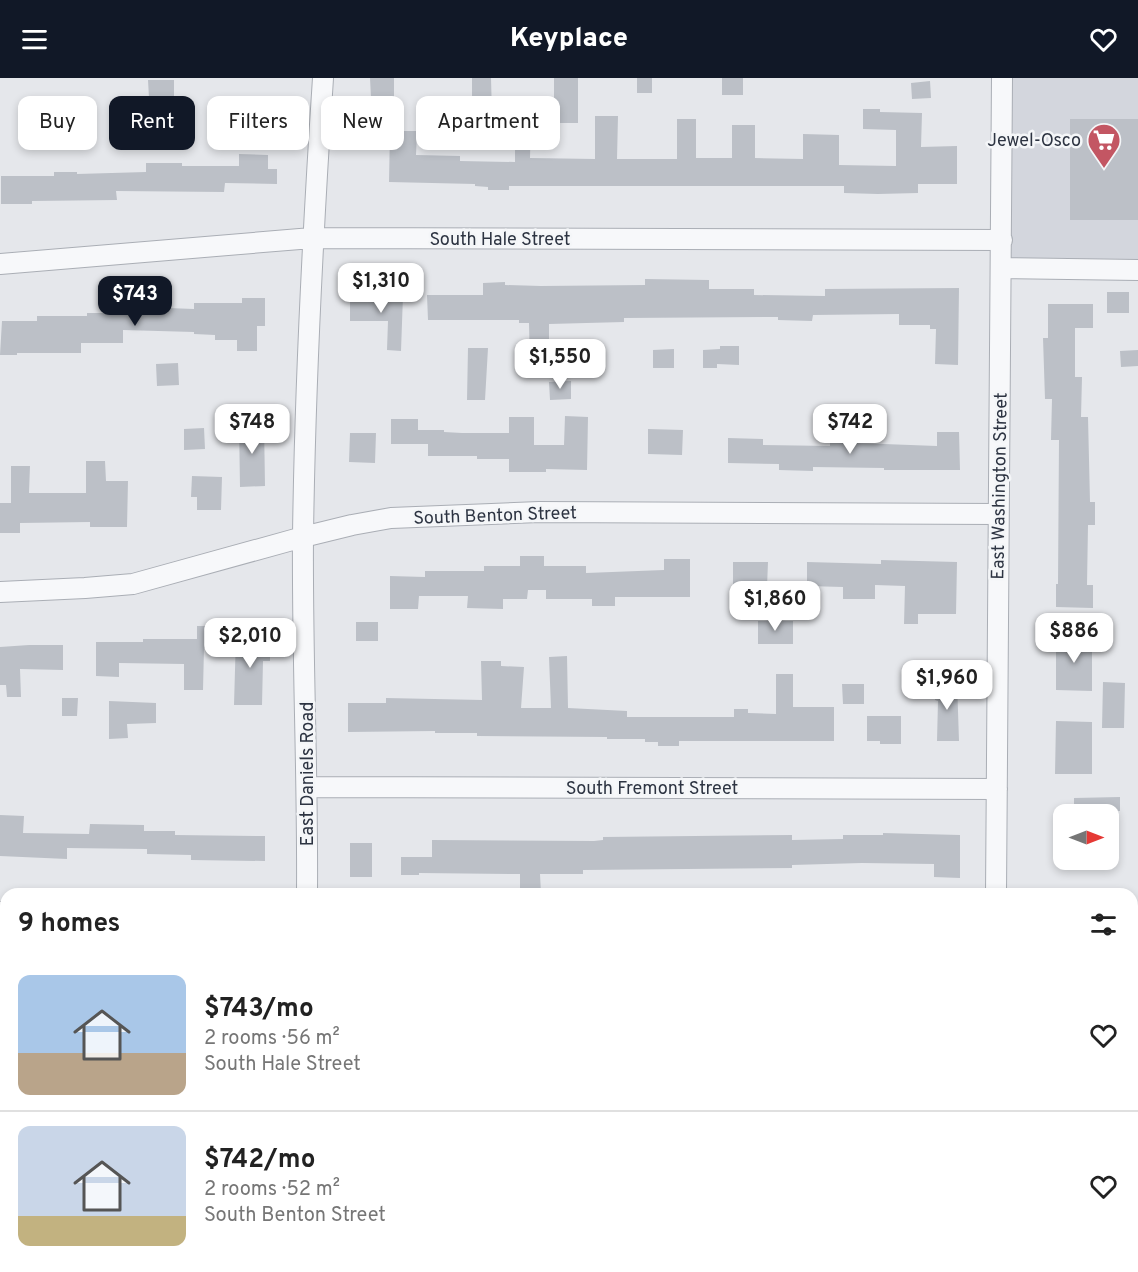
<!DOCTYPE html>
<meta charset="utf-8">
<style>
body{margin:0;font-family:Overpass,sans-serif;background:#f6f6f6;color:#222;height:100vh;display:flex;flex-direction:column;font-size:22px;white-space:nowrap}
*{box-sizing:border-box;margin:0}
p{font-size:20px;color:#767676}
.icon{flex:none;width:33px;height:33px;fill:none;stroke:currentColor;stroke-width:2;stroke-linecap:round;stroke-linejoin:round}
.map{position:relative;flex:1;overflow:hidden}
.panel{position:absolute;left:0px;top:810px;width:1138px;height:384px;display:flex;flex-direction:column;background:#fff;border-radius:18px 18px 0 0;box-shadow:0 3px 9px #0003}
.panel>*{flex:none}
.hud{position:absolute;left:18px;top:18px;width:600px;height:54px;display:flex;gap:12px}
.needle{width:39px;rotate:90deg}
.controls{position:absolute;left:1053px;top:726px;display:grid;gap:12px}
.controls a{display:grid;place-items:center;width:66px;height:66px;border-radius:12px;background:#fff;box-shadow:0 3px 9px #0003;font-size:30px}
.price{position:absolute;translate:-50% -51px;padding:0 14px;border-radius:12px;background:#fff;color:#222;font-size:20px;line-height:39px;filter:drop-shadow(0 2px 3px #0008)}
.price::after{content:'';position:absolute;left:50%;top:36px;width:18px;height:14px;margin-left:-9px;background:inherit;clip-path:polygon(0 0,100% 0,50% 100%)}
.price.current{background:#111827;color:#fff}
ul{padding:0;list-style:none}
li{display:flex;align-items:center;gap:18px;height:150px;padding:0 18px}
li+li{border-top:2px solid #e0e0e0}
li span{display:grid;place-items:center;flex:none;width:168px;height:120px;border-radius:12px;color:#555}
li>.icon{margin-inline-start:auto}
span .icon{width:72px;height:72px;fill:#fffc;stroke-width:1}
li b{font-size:26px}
h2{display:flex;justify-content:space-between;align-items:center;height:72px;padding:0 18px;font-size:26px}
.pill{padding:0 21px;border-radius:12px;background:#fff;box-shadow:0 3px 9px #0003;font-size:21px;line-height:54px}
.pill.current{background:#111827;color:#fff}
header{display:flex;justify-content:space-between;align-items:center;height:78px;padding:0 18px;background:#111827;color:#fff;font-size:27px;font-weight:800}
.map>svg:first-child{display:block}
.built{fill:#d3d6dd}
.building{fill:#bcc0c7}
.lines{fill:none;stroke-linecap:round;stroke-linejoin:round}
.street-casing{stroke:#aaaeb5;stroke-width:22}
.street{stroke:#f7f8fa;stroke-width:20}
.rail{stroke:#7f8693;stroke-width:4.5;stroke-dasharray:3 6;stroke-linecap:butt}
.labels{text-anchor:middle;stroke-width:5;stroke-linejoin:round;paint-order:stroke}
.poi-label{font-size:18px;fill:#2d3442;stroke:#f4f6f8;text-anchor:end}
.street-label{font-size:18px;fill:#2d3442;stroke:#f4f6f8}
</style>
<header><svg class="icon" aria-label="menu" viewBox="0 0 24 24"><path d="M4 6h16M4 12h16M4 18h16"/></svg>Keyplace<svg class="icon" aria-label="heart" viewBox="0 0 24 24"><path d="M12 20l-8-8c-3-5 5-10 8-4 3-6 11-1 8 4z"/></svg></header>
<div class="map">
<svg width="1138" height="1194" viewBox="0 0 1138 1194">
<rect width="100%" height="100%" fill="#e5e7eb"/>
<!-- built -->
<path class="built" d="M1002,0H1138V192L1002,190Z
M0,989H6V1188H887L883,1194H0Z"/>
<!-- building -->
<path class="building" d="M370,0H394V19L371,20Z
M472,0H491L492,36L531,37L530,80L595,81V38H618L617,81H677V41H696V80H732V47H755V80L803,81V56L839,57V87L896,88V52L863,51V31H880V34L922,35L921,69L957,68V106H918V115L878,116L844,115V108H509V112H488V109L475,108V106L389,104L390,53H417L416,77L460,78V83L515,84V55H449L448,35L472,34Z
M554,0H578V45H554Z
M637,0H652V15H637Z
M722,0H743V17H722Z
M148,2H174V20H149Z
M930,3L931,20L912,21L911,5Z
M252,30L270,31V46L251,45Z
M1070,41H1138V142H1070Z
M239,76L268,77V91H277V106L225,105L224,114L116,113L117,122L32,123V126H1V98H54V94H77V96L146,94V85H182V88H239Z
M645,201L709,202V211H754V217L825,218V211L959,210L958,287L935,286L936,251H930V247H899V236L813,237L812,243L778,242V239L624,240V244L549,246V288H530L529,245H519V242H428L427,217H483V205L505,204V207L541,208L645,207Z
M1107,214H1129V235H1107Z
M350,217H403L401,273L387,272L388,243H350Z
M242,220H265V248H257V273H237V262H215V257L194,256V254L123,252V265H81V275H17V277H0L2,243H37V238H87V235H141V229L194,231V225H242Z
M1048,226H1093V250H1075V299H1082L1081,339H1088L1090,424H1095V447H1088L1087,507H1093V530L1056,529V506H1058L1059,362H1051L1052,321H1045L1043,260H1048Z
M720,268H739V287L717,286V290H703V272L720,271Z
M468,270H488L485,322H467Z
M674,271V290H653V272Z
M1138,272V288L1121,289L1120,273Z
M178,285L179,307L157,308L156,286Z
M571,303V321L550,322L549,304Z
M565,338L588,339L587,392L546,391V394H509V381H477V378H428V366H391V341H418V352H444V354L462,355H509V339H534V367H564Z
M239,345H264L265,408L240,409Z
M204,350L205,371L184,372V351Z
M648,351L683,352L682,377L648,376Z
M937,354H959L960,392H884V390L813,389V393L779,392V386L728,385V360L763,361V367L830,368V364L937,368Z
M350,355H376L375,385L349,384Z
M86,383H105L106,403H128L127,449H90V444L20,445V455H0V425H11V388H30L29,415H86Z
M192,398L222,399L221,432H197V419H191Z
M520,478H544V488H586V495L664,492V481H690V519H615V528H592V521H546V512H528L527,521H503V531L467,530L468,518H419L418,531H390V498L425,499V493H484V488H520Z
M881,482L957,484L956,536H918V546H904L905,508L875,507V521H843V509L807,508V484L881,486Z
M733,484H768L767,509L733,508Z
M758,543H793V566H758Z
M356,544H378V563H356Z
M197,548H225V570H204L203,612H184V586L119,585V599L96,598V564H143V561H197Z
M236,557L270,558V583H263L262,627H234Z
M1056,560H1092V613L1056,612Z
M29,567H63V592L20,591L21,619H7L6,607H0V569Z
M567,578L568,630L627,633V639H734V631H748V635L776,636V596H793V629H834V663H679V668H658V664H645V661H607V659L477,658V655H435V653L348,654V625H386V620L482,622L481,583H501V588L524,589L521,630H551L549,579Z
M935,603H957L959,663H937L938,623L935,622Z
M1103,604L1125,605L1124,650H1102Z
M842,606H864V626H843Z
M62,620H78L77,638H62Z
M109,623L156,625V645L127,646L128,660L109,661Z
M867,638H901V666H880V663H867Z
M1056,643L1092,644V696H1055Z
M1120,719V733H1074V720Z
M0,737L24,738L23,755L89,756L90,746L144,747V753H175V757L265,758V783L191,782V777L147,776V771L67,770V781L0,778Z
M883,755L960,757V800L934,799V786L862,785L792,787V790L583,792V796H540L541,816H520V796L419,795V797H401V779H432V762L594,763L603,762V759L792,757V762L843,761V757H883Z
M350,765H372V799H350Z"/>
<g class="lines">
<defs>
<path id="street" d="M0,186L312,160L1002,162
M1002,190L1138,192
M0,514L85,510L133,506L303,459L352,447L391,440L539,434L998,436
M308,709L997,711
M307,816C308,697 302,577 303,458C305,305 313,152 323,0
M996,816L1002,0
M0,834H6
M1132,992L1138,983
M1132,1117H1138"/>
</defs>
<!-- street casing -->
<use href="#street" class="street-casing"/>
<!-- street -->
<use href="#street" class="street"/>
<!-- rail -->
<path class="rail" d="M1132,850L1138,841
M1132,874L1138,865
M1132,894L1138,885
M927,1194L931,1188
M941,1194L945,1188
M954,1194L957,1188"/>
</g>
<!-- icons -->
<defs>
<symbol id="supermarket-pin" viewBox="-11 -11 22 30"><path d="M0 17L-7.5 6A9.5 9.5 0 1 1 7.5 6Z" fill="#c35663" stroke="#f4f6f8"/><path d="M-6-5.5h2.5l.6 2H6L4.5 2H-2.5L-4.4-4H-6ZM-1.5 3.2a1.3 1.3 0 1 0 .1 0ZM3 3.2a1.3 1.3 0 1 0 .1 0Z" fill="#fff"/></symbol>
</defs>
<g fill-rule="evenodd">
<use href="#supermarket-pin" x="1085" y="43" width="38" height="52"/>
</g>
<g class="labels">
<!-- poi labels -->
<g class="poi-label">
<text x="1081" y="68">Jewel-Osco</text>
</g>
<!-- street labels -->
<g class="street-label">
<text x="500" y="167">South Hale Street</text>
<text transform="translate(999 408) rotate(-89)" y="6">East Washington Street</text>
<text transform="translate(495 437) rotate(-2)" y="6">South Benton Street</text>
<text transform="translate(307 696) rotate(-90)" y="6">East Daniels Road</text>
<text x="652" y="716">South Fremont Street</text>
</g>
</g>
</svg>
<div class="controls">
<a><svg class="needle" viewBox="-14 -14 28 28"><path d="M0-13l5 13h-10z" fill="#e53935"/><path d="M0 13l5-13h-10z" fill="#767676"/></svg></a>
</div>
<b class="price" style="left:381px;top:236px">$1,310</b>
<b class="price current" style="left:135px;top:249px">$743</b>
<b class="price" style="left:560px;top:312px">$1,550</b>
<b class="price" style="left:252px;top:377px">$748</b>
<b class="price" style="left:850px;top:377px">$742</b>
<b class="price" style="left:775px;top:554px">$1,860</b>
<b class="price" style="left:1074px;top:586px">$886</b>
<b class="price" style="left:250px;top:591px">$2,010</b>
<b class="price" style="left:947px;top:633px">$1,960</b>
<div class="hud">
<a class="pill">Buy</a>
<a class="pill current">Rent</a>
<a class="pill">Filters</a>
<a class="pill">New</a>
<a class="pill">Apartment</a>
</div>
<section class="panel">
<h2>9 homes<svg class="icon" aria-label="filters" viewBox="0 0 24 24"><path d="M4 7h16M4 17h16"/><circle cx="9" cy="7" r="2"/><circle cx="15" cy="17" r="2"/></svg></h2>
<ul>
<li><span style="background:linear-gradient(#a9c7e8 65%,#b9a48a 0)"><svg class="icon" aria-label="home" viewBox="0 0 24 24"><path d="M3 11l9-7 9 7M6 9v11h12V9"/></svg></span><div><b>$743/mo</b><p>2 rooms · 56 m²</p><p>South Hale Street</p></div><svg class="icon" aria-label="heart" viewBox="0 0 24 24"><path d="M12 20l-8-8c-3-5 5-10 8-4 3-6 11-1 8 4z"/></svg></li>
<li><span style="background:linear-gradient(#c9d6e8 75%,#c2b280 0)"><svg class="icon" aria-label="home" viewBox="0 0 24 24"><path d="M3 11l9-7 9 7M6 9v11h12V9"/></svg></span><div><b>$742/mo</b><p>2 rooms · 52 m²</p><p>South Benton Street</p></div><svg class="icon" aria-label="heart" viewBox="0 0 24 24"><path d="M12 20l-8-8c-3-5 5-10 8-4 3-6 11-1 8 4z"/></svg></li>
</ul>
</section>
</div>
